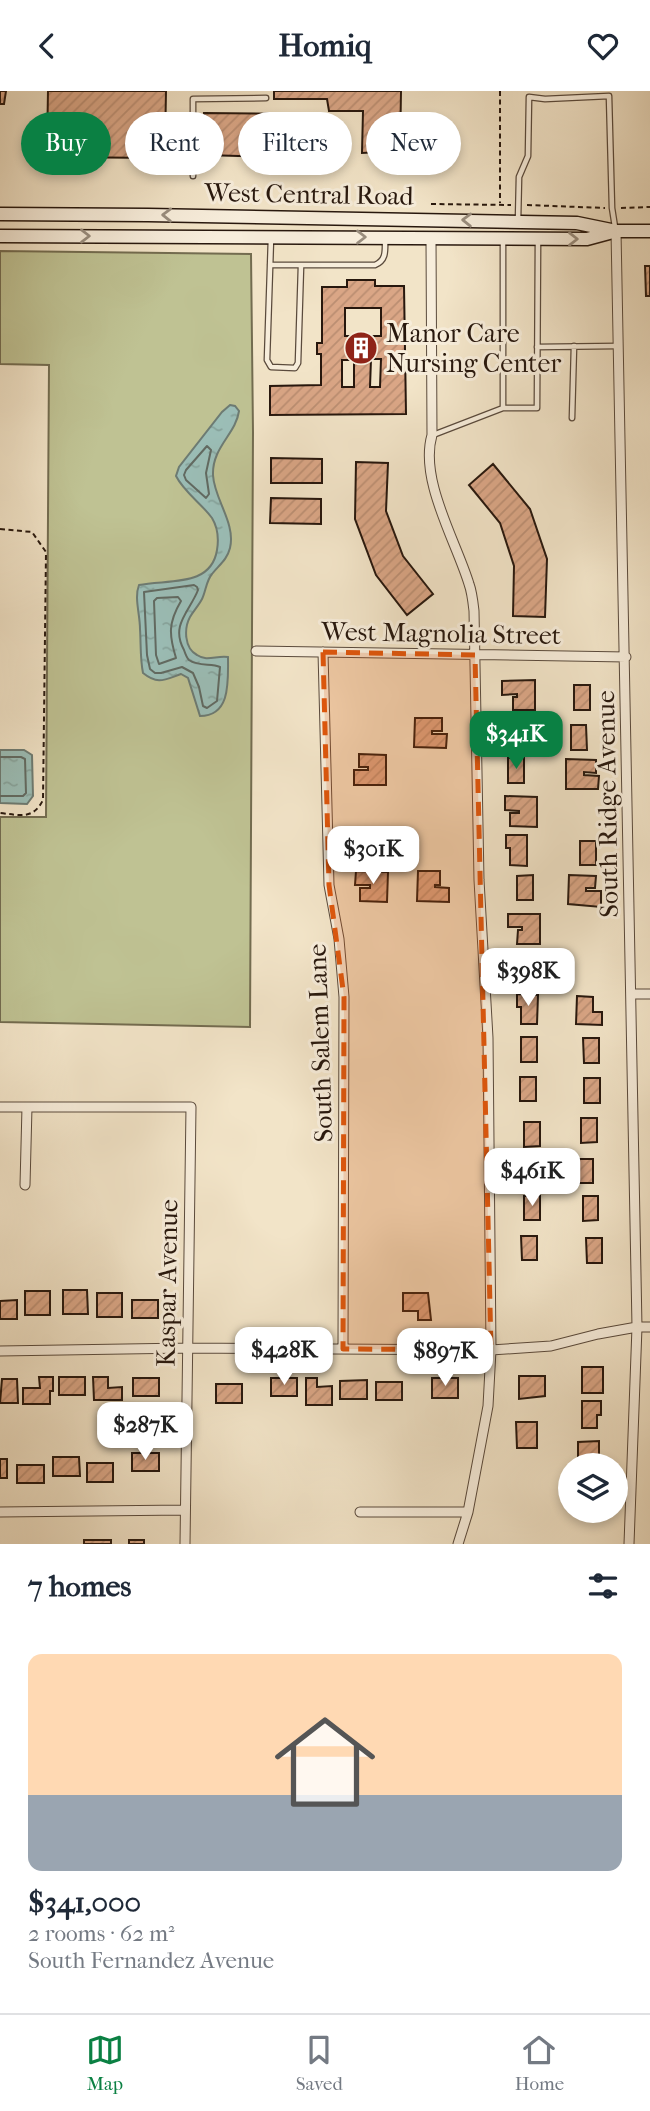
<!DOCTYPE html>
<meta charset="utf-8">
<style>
body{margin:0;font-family:"IM FELL French Canon",serif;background:#f6f6f7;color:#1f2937;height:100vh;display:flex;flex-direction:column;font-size:26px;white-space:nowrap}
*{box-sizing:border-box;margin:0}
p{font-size:23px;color:#747a83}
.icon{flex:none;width:38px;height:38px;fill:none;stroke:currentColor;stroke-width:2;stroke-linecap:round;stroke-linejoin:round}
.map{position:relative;height:1453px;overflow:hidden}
.drawer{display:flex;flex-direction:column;background:#fff;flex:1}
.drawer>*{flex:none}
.top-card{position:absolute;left:21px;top:21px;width:609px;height:63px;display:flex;gap:14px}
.tools{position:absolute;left:558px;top:1362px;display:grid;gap:14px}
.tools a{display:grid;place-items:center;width:70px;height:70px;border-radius:50%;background:#fff;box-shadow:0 4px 10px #0003;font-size:35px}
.price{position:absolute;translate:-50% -60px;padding:0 16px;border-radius:14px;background:#fff;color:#222;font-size:23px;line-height:46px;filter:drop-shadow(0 2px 4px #0008)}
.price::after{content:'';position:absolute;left:50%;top:42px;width:21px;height:16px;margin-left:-10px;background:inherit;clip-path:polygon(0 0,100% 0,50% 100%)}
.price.on{background:#0b8043;color:#fff}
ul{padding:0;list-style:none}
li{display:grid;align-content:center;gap:14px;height:371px;padding:0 28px}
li+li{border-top:2px solid #e0e1e3}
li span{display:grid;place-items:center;height:217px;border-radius:14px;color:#555}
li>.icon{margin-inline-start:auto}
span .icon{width:126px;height:126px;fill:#fffc;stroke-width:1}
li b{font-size:30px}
h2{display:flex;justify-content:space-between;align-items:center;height:84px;padding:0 28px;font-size:30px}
.chip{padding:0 24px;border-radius:32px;background:#fff;box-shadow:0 4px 10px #0003;font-size:24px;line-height:63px}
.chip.on{background:#0b8043;color:#fff}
header{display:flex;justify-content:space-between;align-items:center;height:91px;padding:0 28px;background:#fff;font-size:32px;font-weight:800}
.tab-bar{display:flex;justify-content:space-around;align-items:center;height:98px;border-top:2px solid #e0e1e3;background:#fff;font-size:19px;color:#747a83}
.tab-bar a{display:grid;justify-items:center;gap:4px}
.tab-bar .on{color:#0b8043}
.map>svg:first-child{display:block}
.grass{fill:#bfc293;stroke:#736c50;stroke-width:2}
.water{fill:url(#water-ripples);stroke:#6d7b73;stroke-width:2}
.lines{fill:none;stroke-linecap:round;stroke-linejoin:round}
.shore{stroke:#616a62;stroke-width:2}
.building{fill:url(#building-hatch);stroke:#27170d;stroke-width:2;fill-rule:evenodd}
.service-casing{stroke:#5a4a3c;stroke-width:7}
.minor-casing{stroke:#5a4a3c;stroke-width:11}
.secondary-casing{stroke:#27170d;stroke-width:15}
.path{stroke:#27170d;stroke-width:2;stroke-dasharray:5 3.5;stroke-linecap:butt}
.service{stroke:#f7eddb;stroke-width:4.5}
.minor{stroke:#f7eddb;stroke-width:9}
.secondary{stroke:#f7eddb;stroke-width:12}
.oneway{stroke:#998d7e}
.marked{fill:#de560c;fill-opacity:0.2;stroke:#de560c;stroke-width:5;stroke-dasharray:14 9;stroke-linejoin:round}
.labels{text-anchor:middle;stroke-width:6;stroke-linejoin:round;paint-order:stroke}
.street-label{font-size:26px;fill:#27170d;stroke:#f7eddb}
.poi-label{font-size:26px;fill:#27170d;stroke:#f7eddb;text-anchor:start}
</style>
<header><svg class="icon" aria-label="back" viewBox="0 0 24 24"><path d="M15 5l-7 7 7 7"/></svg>Homiq<svg class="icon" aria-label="heart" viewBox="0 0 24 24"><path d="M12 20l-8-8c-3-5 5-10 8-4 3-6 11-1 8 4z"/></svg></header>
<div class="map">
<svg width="650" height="1453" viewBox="0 0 650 1453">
<defs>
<pattern id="water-ripples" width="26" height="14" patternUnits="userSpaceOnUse" patternTransform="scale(1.75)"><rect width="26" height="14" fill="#9bbeb7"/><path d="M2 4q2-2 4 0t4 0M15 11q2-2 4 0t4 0" fill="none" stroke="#86a39c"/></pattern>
<pattern id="building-hatch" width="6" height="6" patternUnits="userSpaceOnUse" patternTransform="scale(1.75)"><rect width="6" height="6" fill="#daa686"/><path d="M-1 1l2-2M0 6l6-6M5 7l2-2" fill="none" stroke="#bb8e72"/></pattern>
</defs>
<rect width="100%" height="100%" fill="#f2e4c8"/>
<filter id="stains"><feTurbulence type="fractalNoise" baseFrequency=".00286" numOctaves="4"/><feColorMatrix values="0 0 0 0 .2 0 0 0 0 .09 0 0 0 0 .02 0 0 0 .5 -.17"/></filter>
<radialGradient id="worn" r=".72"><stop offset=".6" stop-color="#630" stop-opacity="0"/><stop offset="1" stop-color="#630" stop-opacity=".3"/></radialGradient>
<!-- grass -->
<path class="grass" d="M0,160L251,163L253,341L250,936L0,931V726H46L49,274L0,273Z"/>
<!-- water -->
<path class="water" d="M230,314L235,315L239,320C236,343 212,356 213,384C214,408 236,432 230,457C227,469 219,474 212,483C206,490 206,500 202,508C199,514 194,519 190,526C184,537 184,557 197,564C207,571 217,564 228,566C228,590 231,625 200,625L188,587L181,583C164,589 158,594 143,582C140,567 141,553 140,538C140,523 134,507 139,494C167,488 211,497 217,459C219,447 218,437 212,427C201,412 184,401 176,385L179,376L222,321Z
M0,659H24L32,664L33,705L27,713L0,712Z"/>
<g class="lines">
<!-- shore -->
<path class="shore" d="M207,355L211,359L206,382L209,403L206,407L186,389L184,384L186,379Z
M194,494L197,496L198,499C190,520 170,534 184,559C185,562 187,567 189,569C199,576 211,572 220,576L217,610L207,617L203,615L199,596L193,582L182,576L161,582H155L150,578L147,564L144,501Z
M178,506L181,510C168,532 169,544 176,567L159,573L156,564L154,510L157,507Z
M0,666H21L25,668L26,702L23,705H0"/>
</g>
<!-- building -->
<path class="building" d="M0,0H6L4,13H0Z
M48,0H166L165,54H155V67L56,66L57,57H47Z
M274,0H401L400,60L362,62L363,20H329L327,8H274Z
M204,22L304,23L303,46H310V67L205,64V57L199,58L200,34H205Z
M645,175H650V205H646Z
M347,189H375V195H404L406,323L270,324V295L321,294V263H317V252H322V196H347ZM345,217H381V245H345ZM371,268H381L380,296H370ZM342,269H354V296H342Z
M271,367L322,368V392H271Z
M356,371L388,372L386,420L403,465L433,503L407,524L376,484L355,428Z
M493,373L530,418L547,468L545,526L513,525L514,475L500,432L469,394Z
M271,407L321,408V433L270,432Z
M535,589V619H513V606H517V603L502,604V590Z
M574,594H590V619H574Z
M415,627H442V640H432V643H447L446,657L414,656Z
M508,634H523V658H508Z
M571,634H586L587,659H571Z
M359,663L386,664V694H354V679H368V676H359Z
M508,667H524V692H508Z
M566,668L596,669V682L584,681V684L599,685L598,698H566Z
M505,705L537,706V736L510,735V722H519V720L505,719Z
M506,744H527V775L510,774V757H506Z
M580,750H596V774H580Z
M356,780L388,781L387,811L360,810V797H370V794H355Z
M418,780H440V794H435V796L449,797V811L417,810Z
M533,784V809H517V785Z
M569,784L596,785L595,797H586V800H601V816L568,813Z
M508,823H540V853H517L518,839H522V836H508Z
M517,863H542V878H533L532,893L516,892Z
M517,903L538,904L537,933H521V916H517Z
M577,905L593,906V921H602V934L576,933Z
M521,946H537V971H521Z
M583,947H599V972H584Z
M520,986H536V1010H520Z
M584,987H600V1012H584Z
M581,1027H597V1051L581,1052Z
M524,1031H540V1055L524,1056Z
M521,1065H537V1090H521Z
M577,1068H593V1092H577Z
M524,1105H540V1129H524Z
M583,1105H598V1129L583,1130Z
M521,1145H537V1169H522Z
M586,1147H602V1172H587Z
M63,1199H87L88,1223H63Z
M25,1200H50V1224H25Z
M97,1202H122V1226H97Z
M403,1202H428L431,1229H418V1220H403Z
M17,1209V1228H0V1210Z
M132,1209H158V1227H132Z
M582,1276H603V1302H582Z
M519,1285H545V1305L519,1308Z
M39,1286H53V1300H50V1313H23V1297H40Z
M59,1286H85V1304H59Z
M93,1286H108V1297L122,1296V1309H94Z
M133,1287H159V1305H133Z
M271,1287H297V1305H271Z
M306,1287H317V1296L332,1295V1314H306Z
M432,1287H458V1307H432Z
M2,1288H17L18,1312H0Z
M367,1289V1308H340V1290Z
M376,1291H402V1309H376Z
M216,1293H242V1312H216Z
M582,1310H601V1324H597V1337H582Z
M516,1331H537V1357H517Z
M599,1350V1374H578V1351Z
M132,1362H159V1380H132Z
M53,1366H79L80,1385H53Z
M0,1368H7V1387H0Z
M87,1372H113V1391H87Z
M17,1374H44V1392H17Z
M84,1449H111V1453H84Z
M129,1449H144V1453H129Z"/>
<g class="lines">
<defs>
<path id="service" d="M193,85V8L266,7
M518,130L519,86L528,65L529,6L545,8L609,5L612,117L615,136
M271,147L267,269L271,276L295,277L298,272L301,175
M270,174H375C387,169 385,159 385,147
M537,256L617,255
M503,317H537L538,149
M572,327L574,255
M433,344L503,317V149"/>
<path id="minor" d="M616,140L637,1236L629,1453
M431,147L432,344C419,389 456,450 469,493C472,501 473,511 474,520L479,789L488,947L491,1259L488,1315L468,1421L458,1453
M256,560L626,566
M323,561L329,794L339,848L344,906L343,1258
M631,903H650
M0,1016H191L185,1453
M25,1094L27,1016
M0,1260L187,1257L491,1259L551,1255L598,1243L637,1236H650
M0,1421L185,1419
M360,1421H468"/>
<path id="secondary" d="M0,123L148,124L577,132L616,140H650
M0,145L587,148L613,141"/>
</defs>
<!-- service casing -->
<use href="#service" class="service-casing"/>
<!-- minor casing -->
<use href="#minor" class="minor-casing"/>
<!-- secondary casing -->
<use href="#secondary" class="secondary-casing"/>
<!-- path -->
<path class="path" d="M500,0V112
M431,113L511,114
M527,114L605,117
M621,117L650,116
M0,438L32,441L46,461L43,709C33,729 20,724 0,722"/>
<!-- service -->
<use href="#service" class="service"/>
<!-- minor -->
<use href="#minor" class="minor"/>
<!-- secondary -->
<use href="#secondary" class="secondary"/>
</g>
<!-- one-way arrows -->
<defs><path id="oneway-chevron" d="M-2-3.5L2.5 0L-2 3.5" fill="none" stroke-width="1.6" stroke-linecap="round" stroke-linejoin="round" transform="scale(1.75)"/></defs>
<g class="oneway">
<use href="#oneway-chevron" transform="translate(167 124) rotate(-179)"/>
<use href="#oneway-chevron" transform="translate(467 129) rotate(-179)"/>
<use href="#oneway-chevron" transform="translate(85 145)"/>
<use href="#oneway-chevron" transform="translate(361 146)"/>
<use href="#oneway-chevron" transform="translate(573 148)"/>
</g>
<!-- marked area -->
<path class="marked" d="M323,561L475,564L491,1259L343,1258L344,906L329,794Z"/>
<!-- icons -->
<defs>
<symbol id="building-disc" viewBox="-11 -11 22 22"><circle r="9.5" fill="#8f2418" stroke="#f7eddb"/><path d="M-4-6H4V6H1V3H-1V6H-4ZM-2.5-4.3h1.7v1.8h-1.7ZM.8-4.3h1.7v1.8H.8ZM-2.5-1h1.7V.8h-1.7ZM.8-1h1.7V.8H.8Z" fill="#fff"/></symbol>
</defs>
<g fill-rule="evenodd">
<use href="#building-disc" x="342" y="238" width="38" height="38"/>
</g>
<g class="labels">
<!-- street labels -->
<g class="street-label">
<text transform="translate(309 103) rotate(1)" y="9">West Central Road</text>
<text transform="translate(441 542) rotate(1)" y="9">West Magnolia Street</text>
<text transform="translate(607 713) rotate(-91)" y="9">South Ridge Avenue</text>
<text transform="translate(320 952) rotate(-92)" y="9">South Salem Lane</text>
<text transform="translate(167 1192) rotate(-89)" y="9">Kaspar Avenue</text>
</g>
<!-- poi labels -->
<g class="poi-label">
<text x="386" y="251">Manor Care<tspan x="386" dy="30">Nursing Center</tspan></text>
</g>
</g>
<rect width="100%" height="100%" filter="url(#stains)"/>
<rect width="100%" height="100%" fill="url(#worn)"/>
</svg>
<div class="tools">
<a><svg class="icon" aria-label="layers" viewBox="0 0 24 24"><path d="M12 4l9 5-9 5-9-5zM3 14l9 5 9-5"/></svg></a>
</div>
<b class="price on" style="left:516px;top:680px">$341K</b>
<b class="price" style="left:373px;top:795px">$301K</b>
<b class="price" style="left:528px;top:917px">$398K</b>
<b class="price" style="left:532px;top:1117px">$461K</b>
<b class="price" style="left:284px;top:1296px">$428K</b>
<b class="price" style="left:445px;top:1297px">$897K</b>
<b class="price" style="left:145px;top:1371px">$287K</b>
<div class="top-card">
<a class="chip on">Buy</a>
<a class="chip">Rent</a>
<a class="chip">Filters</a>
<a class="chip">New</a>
</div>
</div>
<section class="drawer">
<h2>7 homes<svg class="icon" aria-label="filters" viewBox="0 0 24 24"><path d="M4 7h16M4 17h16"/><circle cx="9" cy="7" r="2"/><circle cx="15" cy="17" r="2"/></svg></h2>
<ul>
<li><span style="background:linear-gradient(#ffd9b3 65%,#9aa5b1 0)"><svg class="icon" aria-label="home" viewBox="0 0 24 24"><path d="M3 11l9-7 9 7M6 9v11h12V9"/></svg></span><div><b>$341,000</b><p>2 rooms · 62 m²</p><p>South Fernandez Avenue</p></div></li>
</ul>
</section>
<nav class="tab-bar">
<a class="on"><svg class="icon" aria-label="map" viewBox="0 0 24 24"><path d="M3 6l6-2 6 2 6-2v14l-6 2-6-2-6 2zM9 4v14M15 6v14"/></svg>Map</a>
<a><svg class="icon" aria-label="saved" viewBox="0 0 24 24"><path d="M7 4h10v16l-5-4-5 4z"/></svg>Saved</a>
<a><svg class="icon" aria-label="home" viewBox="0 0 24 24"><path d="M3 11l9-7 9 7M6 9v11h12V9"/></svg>Home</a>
</nav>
